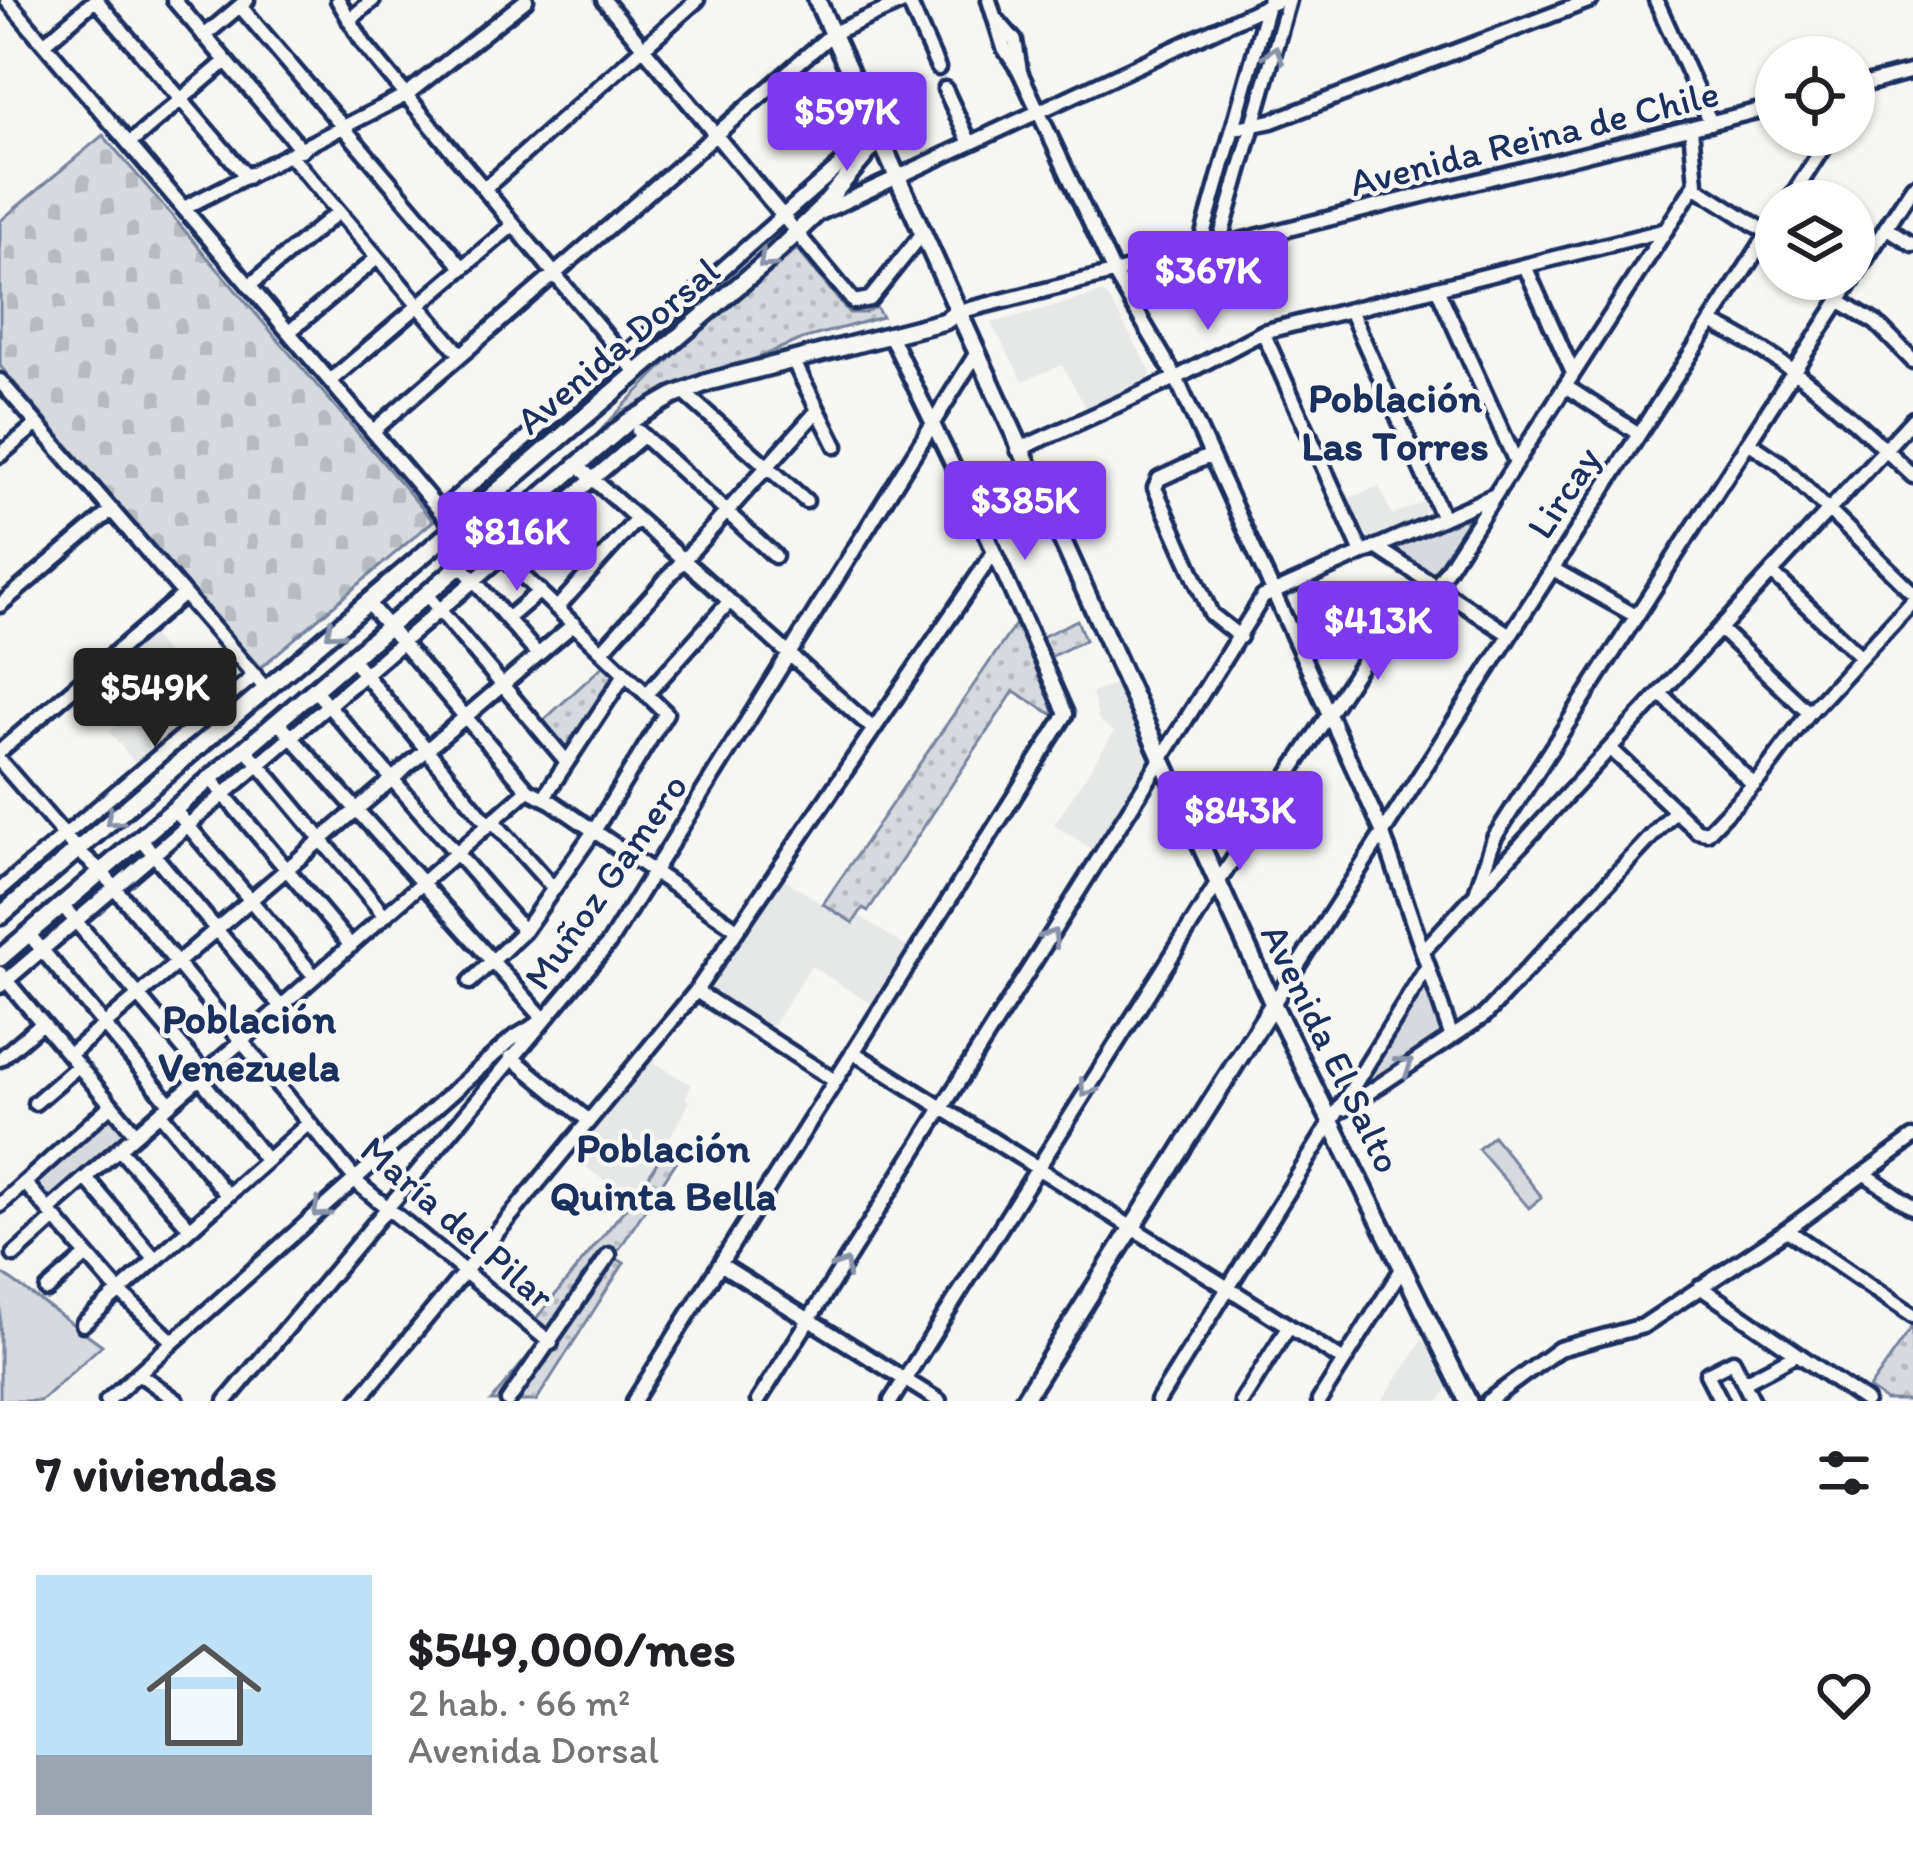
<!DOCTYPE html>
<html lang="es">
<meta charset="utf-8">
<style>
body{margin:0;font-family:Itim,sans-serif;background:#f6f6f6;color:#202124;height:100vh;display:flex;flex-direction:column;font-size:45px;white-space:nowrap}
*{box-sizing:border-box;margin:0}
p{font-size:39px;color:#757577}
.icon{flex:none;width:66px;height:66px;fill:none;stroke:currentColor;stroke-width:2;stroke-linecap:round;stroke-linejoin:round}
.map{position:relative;height:1401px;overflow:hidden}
.details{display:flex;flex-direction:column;background:#fff;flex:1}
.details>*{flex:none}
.tools{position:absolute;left:1755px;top:36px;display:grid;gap:24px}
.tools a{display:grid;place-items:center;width:120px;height:120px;border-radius:50%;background:#fff;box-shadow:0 3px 9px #0004;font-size:60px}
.price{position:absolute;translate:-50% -102px;padding:0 27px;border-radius:12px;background:#7c3aed;color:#fff;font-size:39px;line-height:78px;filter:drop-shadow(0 3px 6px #0008)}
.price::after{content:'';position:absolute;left:50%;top:72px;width:36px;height:27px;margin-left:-18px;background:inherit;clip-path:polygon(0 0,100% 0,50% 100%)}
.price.on{background:#222;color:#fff}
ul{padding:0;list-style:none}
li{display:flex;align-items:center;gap:36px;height:300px;padding:0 36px}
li+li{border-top:3px solid #e0e0e0}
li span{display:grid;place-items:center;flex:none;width:336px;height:240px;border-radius:0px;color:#555}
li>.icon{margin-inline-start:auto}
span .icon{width:144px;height:144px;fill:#fffc;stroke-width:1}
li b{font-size:51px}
h2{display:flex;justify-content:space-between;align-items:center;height:144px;padding:0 36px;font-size:51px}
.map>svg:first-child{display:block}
.built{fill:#e6e7e7}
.grass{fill:#d6d9dd;stroke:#78849e;stroke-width:3}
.cemetery{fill:url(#cemetery-stones);stroke:#78849e;stroke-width:3}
.park{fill:url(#park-dots);stroke:#78849e;stroke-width:3}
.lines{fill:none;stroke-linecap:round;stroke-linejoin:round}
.minor-casing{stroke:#1b2f5e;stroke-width:21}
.major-casing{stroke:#1b2f5e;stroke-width:24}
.minor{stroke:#f6f6f2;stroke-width:12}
.major{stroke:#f6f6f2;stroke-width:15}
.oneway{stroke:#8892a8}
.labels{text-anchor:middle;stroke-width:9;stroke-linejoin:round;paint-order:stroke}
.street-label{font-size:39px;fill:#1b2f5e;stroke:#f6f6f2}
.neighbourhood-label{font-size:42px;font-weight:bold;fill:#1b2f5e;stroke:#f6f6f2}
</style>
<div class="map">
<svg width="1913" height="1401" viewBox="0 0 1913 1401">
<defs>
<pattern id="cemetery-stones" width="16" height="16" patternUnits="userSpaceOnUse" patternTransform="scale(3)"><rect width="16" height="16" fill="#d6d9dd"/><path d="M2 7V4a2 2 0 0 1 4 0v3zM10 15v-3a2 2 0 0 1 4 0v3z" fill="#b7bbc0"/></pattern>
<pattern id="park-dots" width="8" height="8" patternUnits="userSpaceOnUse" patternTransform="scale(3)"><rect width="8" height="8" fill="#d6d9dd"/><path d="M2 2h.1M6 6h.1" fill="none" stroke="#b7bbc0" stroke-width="1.8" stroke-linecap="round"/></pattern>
</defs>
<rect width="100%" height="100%" fill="#f6f6f2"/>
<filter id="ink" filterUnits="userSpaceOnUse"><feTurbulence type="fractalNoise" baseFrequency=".00833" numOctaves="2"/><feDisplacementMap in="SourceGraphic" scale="24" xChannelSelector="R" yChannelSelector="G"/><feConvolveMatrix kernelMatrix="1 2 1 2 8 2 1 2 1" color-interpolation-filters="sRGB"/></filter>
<g filter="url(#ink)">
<!-- built -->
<path class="built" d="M1102,293L1109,298L1151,372L1149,379L1086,408L1062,365L1023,381L991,323Z
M1379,486L1392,515L1423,502L1426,510L1423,515L1368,539L1348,499Z
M151,635L210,704L138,767L110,732L118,723L89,687Z
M1115,684L1153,761L1094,850L1054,825L1114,732L1099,720L1092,693Z
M780,876L853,925L860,916L909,949L873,1005L811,966L770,1030L708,988L707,982Z
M649,1060L692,1085L685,1098L690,1101L632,1204L573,1156V1151Z
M1423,1339L1447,1387L1440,1401H1382Z"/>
<!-- grass -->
<path class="grass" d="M1461,518L1467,521L1435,571L1426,574L1396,555L1398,544Z
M1428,982L1443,1035L1363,1088L1360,1085L1424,983Z
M111,1115L129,1136L51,1205L32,1184Z
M1493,1136L1542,1197L1529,1208L1478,1149Z
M0,1272L102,1345L40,1401H0Z"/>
<!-- cemetery -->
<path class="cemetery" d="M103,135L433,521L259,669L0,366V221Z"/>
<!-- park -->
<path class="park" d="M797,249L849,313H864L876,307L882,317L802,339L750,361L686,380L634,408L582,451C648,377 719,310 797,249Z
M1077,620L1085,640L1038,663L1055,716L1014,691L868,911L863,908L853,923L823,904L1017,622L1027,644Z
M605,664L618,675L567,752L542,722Z
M667,1145L682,1153L614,1257L624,1263L536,1401H491L547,1333L534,1321L628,1205L631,1207Z
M1913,1326V1396L1909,1401H1886L1869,1389Z"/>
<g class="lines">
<defs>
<path id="minor" d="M7,0L475,552
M96,0L247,177
M174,0L302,150
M338,0L364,44L406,95L636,372
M604,0L854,302L870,299L923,233
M908,0L938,68
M989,0L1004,48L1020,72L1114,273L1176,378L1382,831L1451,1035
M1656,0L1711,123
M240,6L463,268
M349,20L373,0
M998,21L1015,41L1020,71
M204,36L247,0
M44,44L95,0
M1854,87L1913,72
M945,89L970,143
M1233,129L1272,121L1591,0
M129,144L226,61
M290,155L461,355
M1694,186L1768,233
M484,189L697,0
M1789,201L1831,135
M184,208L406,95L526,0
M818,214L1279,0
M1886,227L1913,244
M1218,247L1289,0
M1198,252L1269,1
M1525,266L1573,373
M1854,277L1913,186
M249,286L338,212
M1437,288L1516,462
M1839,300L1876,323L1913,361
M1350,310L1443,518
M958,312L1776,106
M1711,322C1794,362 1848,414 1913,476
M289,332L377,258
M1263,332L1362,553
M793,360L836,446
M0,381L266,689
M330,381L513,225
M1565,386L1639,434
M682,391L806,501
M373,431L833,33L908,0
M638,431L775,556
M1748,442L1781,464L1913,593
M1018,450L1176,378L1263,332L1666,230
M0,455L37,424
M1211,455L1159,479L1155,488L1211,614L1240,637
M577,465L872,728
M440,511L623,357L855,152
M1376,547L1510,635
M460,564L538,655
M1553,569L1636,616
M1772,573L1860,656
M1436,587L1696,183L1691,128
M426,594L567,762
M367,602L528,790L552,802L737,929
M0,605L112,510
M557,608L637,519
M507,619L540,591
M1720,629L1809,713
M602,651L818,410
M351,658L489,825
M314,689L524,931
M647,694L729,602
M1661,694L1754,785
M277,721L545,1020
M245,748L385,916
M1610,748L1697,831L1707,833L1760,778L1809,713L1913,600
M0,751L184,594
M0,761L77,850L101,871L361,1186L551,1343
M210,778L351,946
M544,797L625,674
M174,809L315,977
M493,821L554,889
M140,838L281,1007
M0,890L255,675
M1477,890L1494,838L1853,279
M62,905L205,1074
M28,933L170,1104
M1423,951L1913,419
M0,973L136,1134
M470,982L524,931L594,831L666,713L497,551
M0,986L643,436
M696,991L835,1081
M1273,1004L1776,221
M853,1052L1344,1361
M69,1055L574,624
M511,1057L589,1121
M0,1059L42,1023
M200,1078L266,1160
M35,1103L78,1066
M1344,1109L1485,1015L1676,810
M160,1113L227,1195
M119,1149L190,1228
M1865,1174L1913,1207
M86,1178L155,1259
M25,1183L114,1286L173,1342
M0,1205L111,1105
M49,1210L528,790
M1787,1230L1913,1316
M14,1255L55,1218
M720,1264L939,1401
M1700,1287L1866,1401
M47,1290L87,1255
M83,1324L309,1123
M138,1373L177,1401
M1744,1382L1797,1354
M107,1401L512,1039L539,1023
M226,1401L609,943L976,354
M358,1401L696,991L994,552
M508,1401L609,1255
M634,1401L1066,714L986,534L890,335
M758,1401L1263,597L1495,495
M891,1401L1217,884L1388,624
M1158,1401L1428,966
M1242,1401L1289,1326
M1319,1401L1402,1269
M1488,1401L1559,1349L1643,1326L1787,1230L1913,1138
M1721,1401L1707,1374L1733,1361L1753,1401"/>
<path id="major" d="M817,0L1273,1004L1468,1401
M0,916L764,264L815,215L880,138
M0,958L628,422L673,396L708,382L945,321L958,312
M1023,1401L1273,1004"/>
</defs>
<!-- minor casing -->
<use href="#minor" class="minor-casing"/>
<!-- major casing -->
<use href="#major" class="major-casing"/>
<!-- minor -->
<use href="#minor" class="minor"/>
<!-- major -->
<use href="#major" class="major"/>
</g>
<!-- one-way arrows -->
<defs><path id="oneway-chevron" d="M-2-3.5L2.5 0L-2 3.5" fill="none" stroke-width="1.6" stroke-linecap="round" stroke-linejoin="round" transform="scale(3)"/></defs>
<g class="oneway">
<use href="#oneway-chevron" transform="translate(1274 54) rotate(-74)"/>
<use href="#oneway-chevron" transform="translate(766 261) rotate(138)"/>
<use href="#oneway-chevron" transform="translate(333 631) rotate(139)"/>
<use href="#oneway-chevron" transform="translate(113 819) rotate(139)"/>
<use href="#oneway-chevron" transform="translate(1051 937) rotate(-58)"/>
<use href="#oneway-chevron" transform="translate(1405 1065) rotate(-33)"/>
<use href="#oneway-chevron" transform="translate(1087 1089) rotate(122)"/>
<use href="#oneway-chevron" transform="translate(320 1210) rotate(138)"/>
<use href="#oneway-chevron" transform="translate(843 1267) rotate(-58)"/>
</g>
</g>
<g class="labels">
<!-- street labels -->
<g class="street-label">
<text transform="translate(1534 137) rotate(-14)" y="14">Avenida Reina de Chile</text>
<text transform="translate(617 345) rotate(-40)" y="14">Avenida Dorsal</text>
<text transform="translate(1563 492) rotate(-57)" y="14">Lircay</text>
<text transform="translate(605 881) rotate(-55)" y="14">Muñoz Gamero</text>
<text transform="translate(1332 1048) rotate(64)" y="14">Avenida El Salto</text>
<text transform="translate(458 1222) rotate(41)" y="14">María del Pilar</text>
</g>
<!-- neighbourhood labels -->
<g class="neighbourhood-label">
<text x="1395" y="412">Población<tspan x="1395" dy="48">Las Torres</tspan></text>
<text x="249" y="1033">Población<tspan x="249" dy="48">Venezuela</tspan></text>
<text x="663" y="1162">Población<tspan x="663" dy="48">Quinta Bella</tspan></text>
</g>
</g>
</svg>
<div class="tools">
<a><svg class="icon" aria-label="locate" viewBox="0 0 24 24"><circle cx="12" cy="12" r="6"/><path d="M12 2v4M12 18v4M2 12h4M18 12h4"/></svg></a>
<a><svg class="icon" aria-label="layers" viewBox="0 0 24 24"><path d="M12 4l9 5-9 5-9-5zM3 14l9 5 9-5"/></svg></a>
</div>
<b class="price" style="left:847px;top:174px">$597K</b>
<b class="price" style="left:1208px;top:333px">$367K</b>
<b class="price" style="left:1025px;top:563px">$385K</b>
<b class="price" style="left:517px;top:594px">$816K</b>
<b class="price" style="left:1378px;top:683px">$413K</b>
<b class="price on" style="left:155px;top:750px">$549K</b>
<b class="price" style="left:1240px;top:873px">$843K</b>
</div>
<section class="details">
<h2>7 viviendas<svg class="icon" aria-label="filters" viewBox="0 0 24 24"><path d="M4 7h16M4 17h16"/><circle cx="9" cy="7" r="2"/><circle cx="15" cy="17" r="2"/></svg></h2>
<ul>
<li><span style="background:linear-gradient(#bfe0f5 75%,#9aa5b1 0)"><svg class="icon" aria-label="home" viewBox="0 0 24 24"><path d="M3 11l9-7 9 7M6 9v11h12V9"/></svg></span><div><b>$549,000/mes</b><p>2 hab. · 66 m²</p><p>Avenida Dorsal</p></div><svg class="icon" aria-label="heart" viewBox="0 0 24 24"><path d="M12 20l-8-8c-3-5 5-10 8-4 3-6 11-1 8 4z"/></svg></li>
</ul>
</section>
